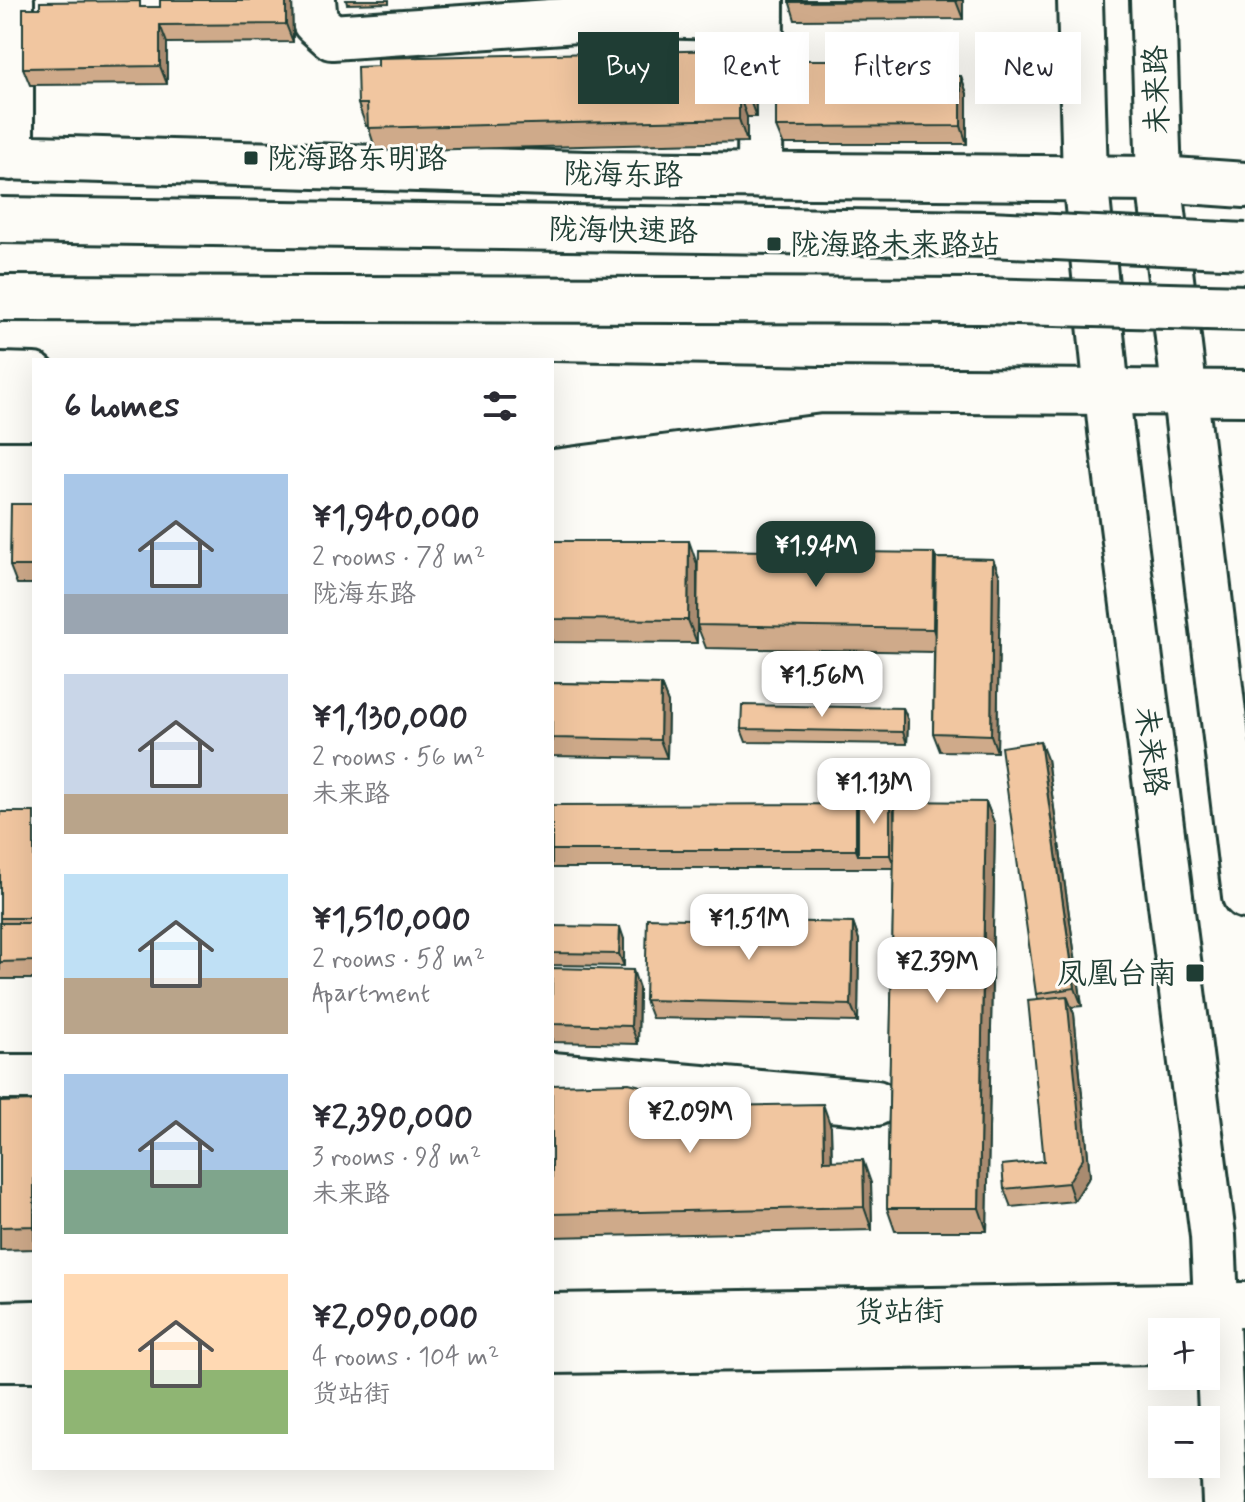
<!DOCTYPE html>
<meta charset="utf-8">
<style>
body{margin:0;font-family:Mynerve,"LXGW WenKai TC",sans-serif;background:#f2f2f3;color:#2b2b33;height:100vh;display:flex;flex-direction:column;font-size:30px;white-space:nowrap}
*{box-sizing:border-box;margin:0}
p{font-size:26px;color:#7c7c81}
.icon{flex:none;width:44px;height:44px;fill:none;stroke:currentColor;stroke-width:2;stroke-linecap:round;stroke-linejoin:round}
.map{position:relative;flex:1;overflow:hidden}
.details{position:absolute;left:32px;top:358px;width:522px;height:1112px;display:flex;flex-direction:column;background:#fff;border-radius:0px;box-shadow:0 8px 32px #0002}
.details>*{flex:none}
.top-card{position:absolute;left:578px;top:32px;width:546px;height:72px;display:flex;gap:16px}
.controls{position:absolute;left:1148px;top:1318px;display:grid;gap:16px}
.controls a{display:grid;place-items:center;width:72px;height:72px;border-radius:0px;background:#fff;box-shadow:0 8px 32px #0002;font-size:40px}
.price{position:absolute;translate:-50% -68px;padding:0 18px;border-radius:16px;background:#fff;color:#222;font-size:26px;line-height:52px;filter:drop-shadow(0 2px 4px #0008)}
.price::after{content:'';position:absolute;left:50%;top:48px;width:24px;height:18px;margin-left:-12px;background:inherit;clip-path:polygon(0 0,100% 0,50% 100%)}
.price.on{background:#1f3d34;color:#fff}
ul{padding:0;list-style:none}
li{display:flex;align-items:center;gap:24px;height:200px;padding:0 32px}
li span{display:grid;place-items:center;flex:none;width:224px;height:160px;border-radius:0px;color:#555}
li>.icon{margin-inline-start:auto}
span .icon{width:96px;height:96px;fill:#fffc;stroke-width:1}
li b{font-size:34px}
h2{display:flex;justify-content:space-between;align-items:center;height:96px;padding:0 32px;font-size:34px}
.pill{padding:0 28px;border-radius:0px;background:#fff;box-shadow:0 8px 32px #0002;font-size:28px;line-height:72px}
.pill.on{background:#1f3d34;color:#fff}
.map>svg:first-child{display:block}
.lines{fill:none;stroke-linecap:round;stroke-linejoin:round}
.minor-casing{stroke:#1f3d34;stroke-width:50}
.major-casing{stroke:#1f3d34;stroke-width:50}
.highway-casing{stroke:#1f3d34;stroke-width:50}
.minor{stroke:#fdfcf7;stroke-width:44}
.major{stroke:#fdfcf7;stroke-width:44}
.highway{stroke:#fdfcf7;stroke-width:44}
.highway-bridge-casing{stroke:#1f3d34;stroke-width:50;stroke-linecap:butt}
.highway-bridge{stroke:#fdfcf7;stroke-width:44}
.wall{fill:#cfaa8a;stroke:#1f3d34;stroke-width:2}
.shaded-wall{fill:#a98b70;stroke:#1f3d34;stroke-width:2}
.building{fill:#f1c6a0;stroke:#1f3d34;stroke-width:2}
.poi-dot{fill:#1f3d34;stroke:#fdfcf7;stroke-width:3}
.labels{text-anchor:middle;stroke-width:6;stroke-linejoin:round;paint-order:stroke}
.street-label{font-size:30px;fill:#1f3d34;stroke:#fdfcf7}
.poi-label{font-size:30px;fill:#1f3d34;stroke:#fdfcf7;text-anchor:start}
</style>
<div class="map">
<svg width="1245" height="1502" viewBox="0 0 1245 1502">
<rect width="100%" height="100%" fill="#fdfcf7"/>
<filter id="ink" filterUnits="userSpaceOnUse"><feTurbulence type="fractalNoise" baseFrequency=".0125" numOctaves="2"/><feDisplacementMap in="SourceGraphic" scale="16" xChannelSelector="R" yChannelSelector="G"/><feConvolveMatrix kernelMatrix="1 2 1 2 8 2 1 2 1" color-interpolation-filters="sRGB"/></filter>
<g filter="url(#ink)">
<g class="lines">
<defs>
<path id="minor" d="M11,0V158
M313,0L315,22L332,37L650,15L761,18
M0,157L587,174L1159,179L1245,185
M760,176L761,0
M0,417H34
M552,425L821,390L1245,393
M552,1075L876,1103
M0,1077H34
M552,1316L1245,1305
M0,1324L34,1323
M552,1351L1162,1342
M0,1359H34"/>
<path id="major" d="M1080,0L1085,178L1111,431L1213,1236L1225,1502
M1153,0L1159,179L1245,896"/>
<path id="highway" d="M0,375L34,376
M552,385L821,390"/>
</defs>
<!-- minor casing -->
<use href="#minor" class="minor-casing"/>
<!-- major casing -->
<use href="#major" class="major-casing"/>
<!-- highway casing -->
<use href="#highway" class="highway-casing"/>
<!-- minor -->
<use href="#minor" class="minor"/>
<!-- major -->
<use href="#major" class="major"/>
<!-- highway -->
<use href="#highway" class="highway"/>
<defs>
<path id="highway-bridge" d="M0,220L989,234L1245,246
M0,298L982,301L1245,308"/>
</defs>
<!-- highway-bridge casing -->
<use href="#highway-bridge" class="highway-bridge-casing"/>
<!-- highway-bridge -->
<use href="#highway-bridge" class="highway-bridge"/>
</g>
<!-- wall -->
<path class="wall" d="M292,0L293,42L167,43V84L30,85L23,68L40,8L160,7Z
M346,0H389V3L347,4Z
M789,0H963V19L795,20Z
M727,50L730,58H747L755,81L756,117H747V142L376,151L368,126H366L358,104Z
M961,76L967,94V144H783L776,127L788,77Z
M34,504V584H17L10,566Z
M552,541L697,564V643L552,642Z
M936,558L993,559L1000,577L997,752L940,751L933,733L934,652L706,648L697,625Z
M552,683L661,685L668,703L667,758L552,756Z
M903,708L908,720L907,744L746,742L741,729Z
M1047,759L1082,1006L1071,1007L1074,1014L1090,1176L1074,1201L1011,1207L1004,1189L1044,1161L1038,999L1036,994Z
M890,796L894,808L986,802L995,825L987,1231H895L887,1208L894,868H552V805L858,810Z
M0,812H34V979H0Z
M853,923L859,940L858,1022L652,1018L645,1000Z
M552,926L624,939V966L552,965Z
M552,968L639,988L638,1044L552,1042Z
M552,1085L719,1106L831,1127L832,1161L871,1183L872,1230L552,1237Z
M34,1101V1249L0,1250V1102Z"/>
<!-- shaded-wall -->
<path class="shaded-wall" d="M286,0H292L293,42L286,24Z
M956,0H963V19L956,1Z
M160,25L167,43V84L160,66Z
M747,58L755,81L756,117L748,95Z
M944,59L950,77L944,76Z
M861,60L867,78L861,77Z
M961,76L967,94V144L961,126Z
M739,95L747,117V142L739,119Z
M689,541L697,564V643L688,620Z
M934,553L942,576L941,652L933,629Z
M993,559L1000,577L997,752L991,735Z
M661,685L668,703L667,758L660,740Z
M903,708L908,720L907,744L903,732Z
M1040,741L1047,759L1082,1006L1075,988Z
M890,796L894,808L895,868L890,855Z
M986,802L995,825L987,1231L979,1208Z
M856,804L862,822L858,855L856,850Z
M853,923L859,940L858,1022L851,1005Z
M620,927L624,939V966L619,954Z
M633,970L639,988L638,1044L631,1026Z
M1067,996L1074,1014L1090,1176L1074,1201L1068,1183Z
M823,1104L831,1127L832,1184L824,1161Z
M863,1160L871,1183L872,1230L864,1207Z"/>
<!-- building -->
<path class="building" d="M160,0H286V24L160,25V66L23,68V8H40V2L140,1V7H160Z
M789,0H956V1L789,2Z
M727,50V58H747L748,95H739V119L368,128L367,104H358L357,67L378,66V58Z
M944,59V76H961V126L776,127V77H788L787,60H861V77H876V60Z
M11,504H34V566H10Z
M552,541H689L688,620L552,619Z
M698,550L934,553L933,629L697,625Z
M936,558L993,559L991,735L933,733Z
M552,683L661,685L660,740L552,738Z
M742,705L903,708V732L741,729Z
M1040,741L1075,988L1036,994L1001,747Z
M858,796H890V855H858Z
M895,801L986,802L979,1208H887Z
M856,804V850H552V805Z
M0,812H34V918H0Z
M647,918L853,923L851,1005L645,1000Z
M0,923H34V961L0,962Z
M552,926L620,927L619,954L552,953Z
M552,968L633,970L631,1026L552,1024Z
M1067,996L1083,1158L1068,1183L1004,1189L1002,1165L1044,1161L1028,1000Z
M629,1083L719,1106L823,1104L824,1161L863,1160L864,1207L552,1214V1085Z
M34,1101V1226L0,1227V1102Z"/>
</g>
<!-- markers -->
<g class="poi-dot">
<rect x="243" y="150" width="16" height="16" rx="4"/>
<rect x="766" y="236" width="16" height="16" rx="4"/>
<rect x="1185" y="963" width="20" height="20" rx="4"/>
</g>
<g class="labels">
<!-- street labels -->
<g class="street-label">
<text transform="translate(1156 90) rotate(-92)" y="10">未来路</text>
<text transform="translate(623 174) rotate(1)" y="10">陇海东路</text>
<text transform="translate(623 230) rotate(1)" y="10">陇海快速路</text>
<text transform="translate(1152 751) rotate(83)" y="10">未来路</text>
<text transform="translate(899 1311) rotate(-1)" y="10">货站街</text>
</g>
<!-- poi labels -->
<g class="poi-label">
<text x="267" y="168">陇海路东明路</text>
<text x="790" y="254">陇海路未来路站</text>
<text x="1177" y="983" text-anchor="end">凤凰台南</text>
</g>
</g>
</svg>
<div class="controls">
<a>+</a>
<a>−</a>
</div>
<b class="price on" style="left:816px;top:589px">¥1.94M</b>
<b class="price" style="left:822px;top:719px">¥1.56M</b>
<b class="price" style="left:874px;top:826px">¥1.13M</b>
<b class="price" style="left:749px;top:962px">¥1.51M</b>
<b class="price" style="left:937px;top:1005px">¥2.39M</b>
<b class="price" style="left:690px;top:1155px">¥2.09M</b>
<div class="top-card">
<a class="pill on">Buy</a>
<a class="pill">Rent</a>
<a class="pill">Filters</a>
<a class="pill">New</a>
</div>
<section class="details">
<h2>6 homes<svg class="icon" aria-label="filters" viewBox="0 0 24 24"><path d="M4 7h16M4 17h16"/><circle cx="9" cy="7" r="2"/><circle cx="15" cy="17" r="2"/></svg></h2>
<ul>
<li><span style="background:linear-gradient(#a9c7e8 75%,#9aa5b1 0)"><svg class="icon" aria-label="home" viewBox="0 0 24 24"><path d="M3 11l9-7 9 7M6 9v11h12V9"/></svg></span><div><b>¥1,940,000</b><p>2 rooms · 78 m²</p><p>陇海东路</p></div></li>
<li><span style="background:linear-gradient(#c9d6e8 75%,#b9a48a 0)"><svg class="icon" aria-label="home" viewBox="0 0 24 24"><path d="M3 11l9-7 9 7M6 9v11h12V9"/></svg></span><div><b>¥1,130,000</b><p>2 rooms · 56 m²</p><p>未来路</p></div></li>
<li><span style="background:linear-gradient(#bfe0f5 65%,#b9a48a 0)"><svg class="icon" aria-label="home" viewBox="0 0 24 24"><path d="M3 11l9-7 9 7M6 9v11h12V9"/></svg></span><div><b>¥1,510,000</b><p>2 rooms · 58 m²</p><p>Apartment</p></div></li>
<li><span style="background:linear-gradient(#a9c7e8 60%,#7fa58c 0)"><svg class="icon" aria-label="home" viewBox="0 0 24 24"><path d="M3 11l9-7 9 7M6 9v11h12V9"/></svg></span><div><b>¥2,390,000</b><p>3 rooms · 98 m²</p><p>未来路</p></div></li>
<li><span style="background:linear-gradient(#ffd9b3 60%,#8fb573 0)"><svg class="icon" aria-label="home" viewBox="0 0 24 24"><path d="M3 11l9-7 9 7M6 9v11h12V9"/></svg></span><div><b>¥2,090,000</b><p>4 rooms · 104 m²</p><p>货站街</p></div></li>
</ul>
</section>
</div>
